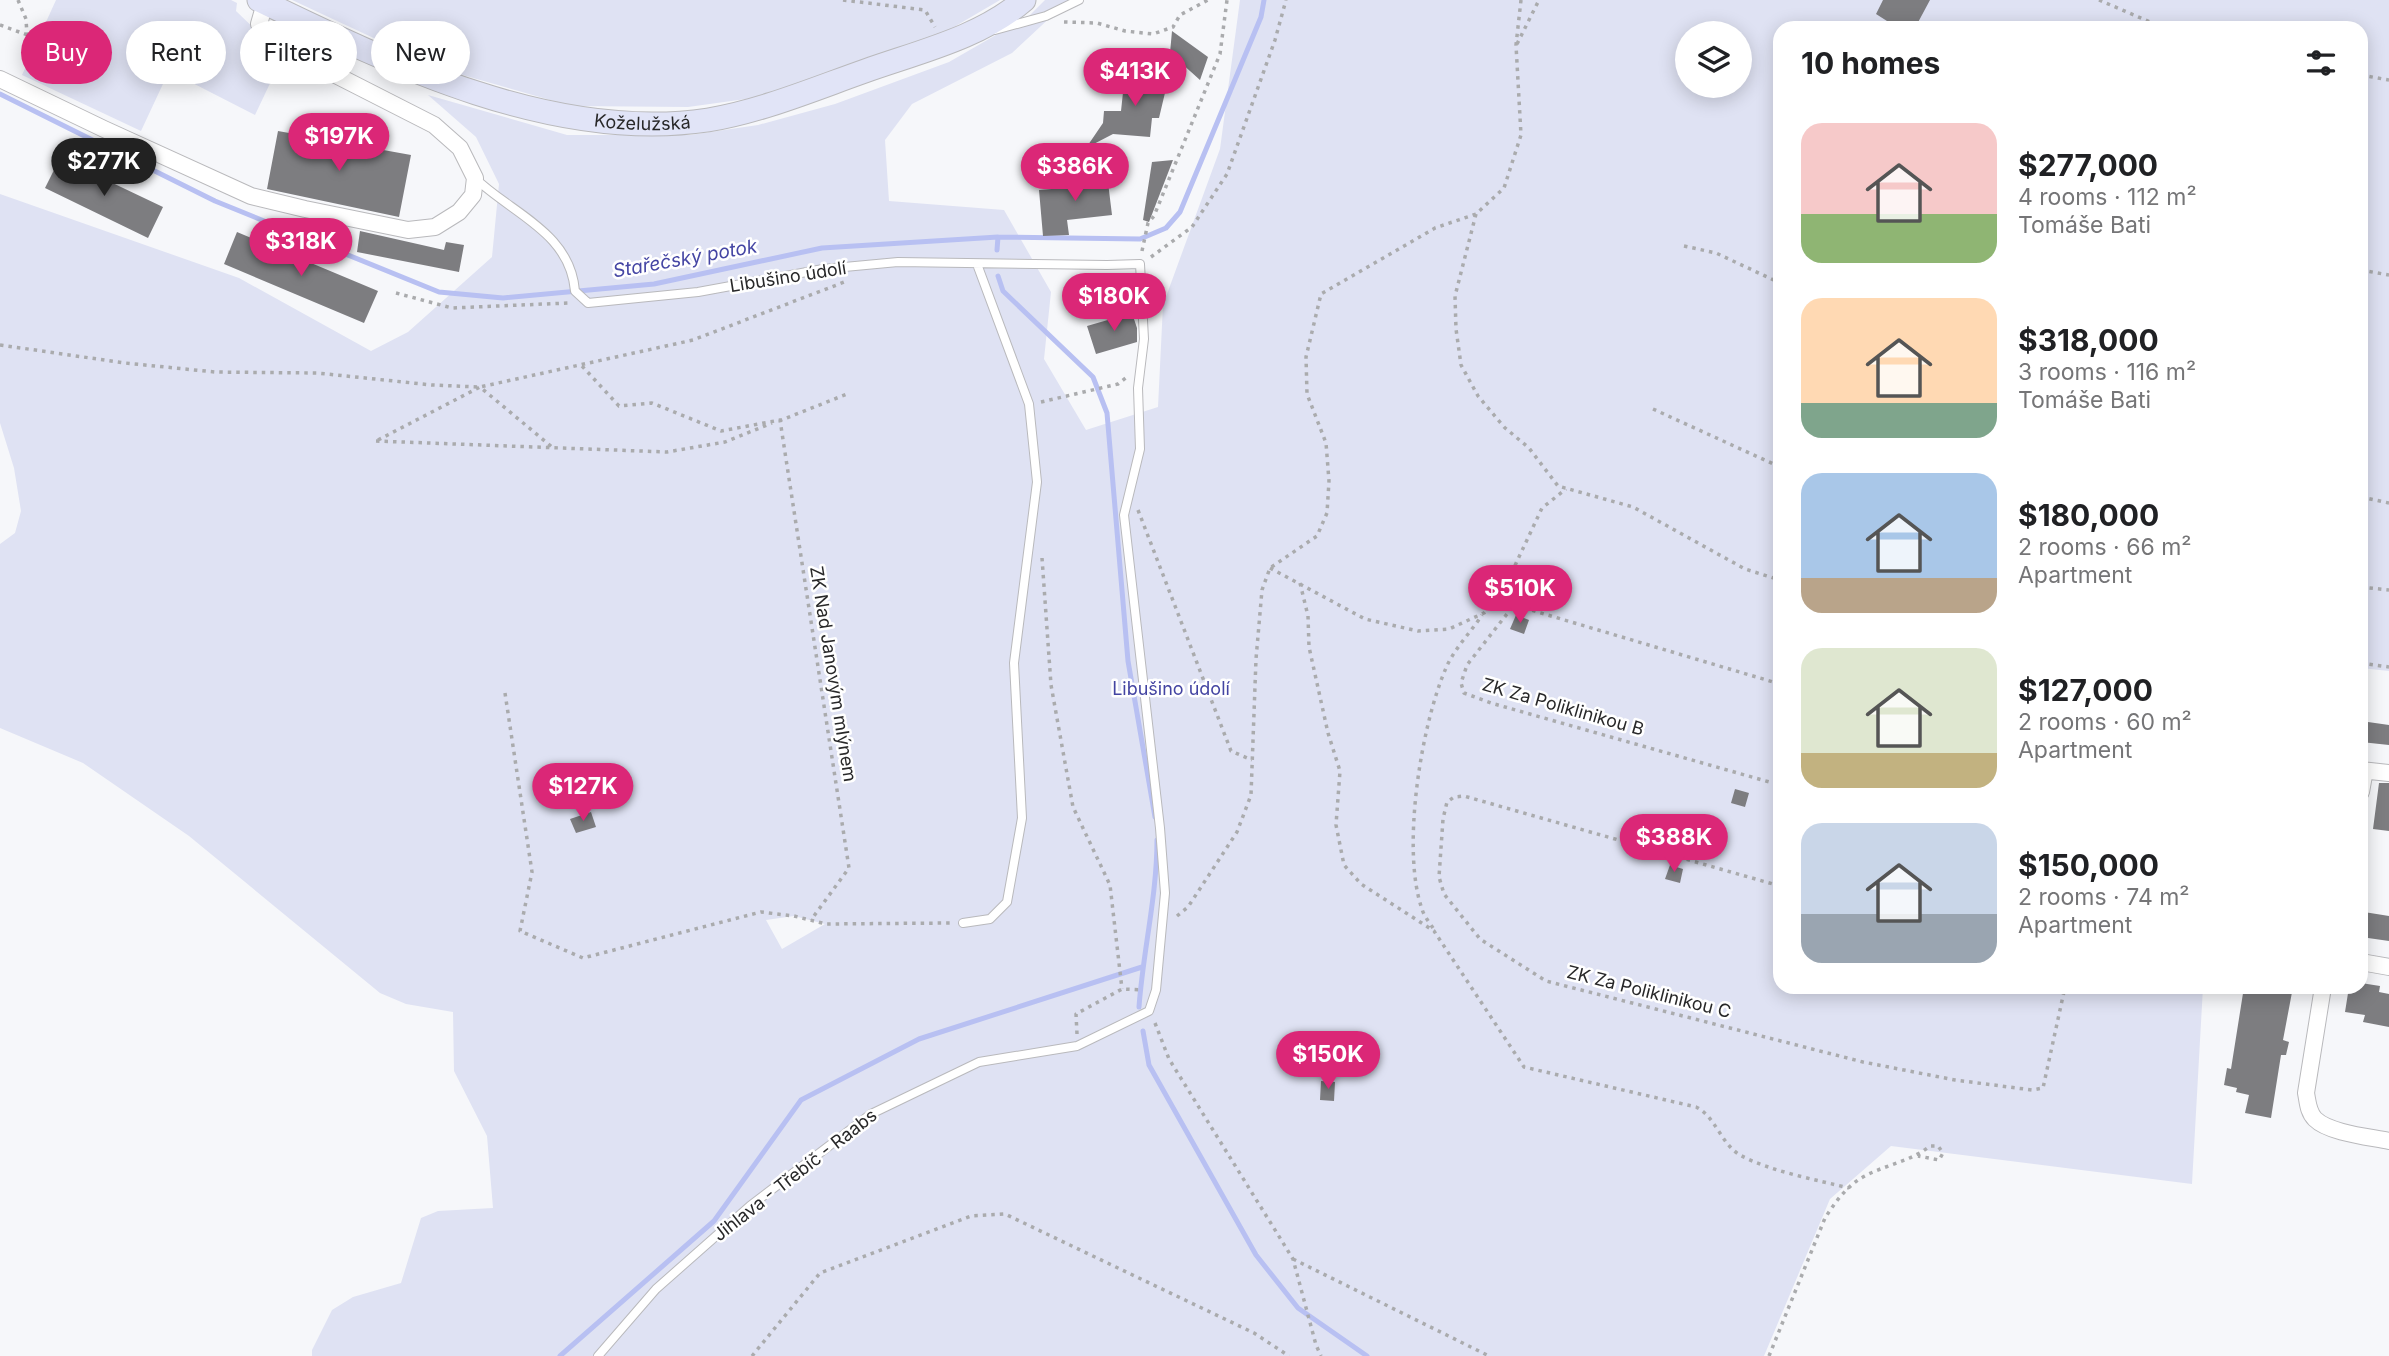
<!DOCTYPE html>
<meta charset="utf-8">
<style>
body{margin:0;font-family:Inter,sans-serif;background:#f2f2f2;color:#202124;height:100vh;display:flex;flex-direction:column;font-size:26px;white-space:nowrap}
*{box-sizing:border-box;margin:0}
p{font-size:23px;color:#757577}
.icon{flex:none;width:38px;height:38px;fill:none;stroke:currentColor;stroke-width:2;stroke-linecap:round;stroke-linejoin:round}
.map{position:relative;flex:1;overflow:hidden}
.sheet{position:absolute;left:1773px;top:21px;width:595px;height:973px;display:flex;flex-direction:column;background:#fff;border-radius:21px;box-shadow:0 4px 18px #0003}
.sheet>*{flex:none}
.guide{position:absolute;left:21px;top:21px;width:665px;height:63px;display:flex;gap:14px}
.controls{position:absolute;left:1675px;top:21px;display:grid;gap:14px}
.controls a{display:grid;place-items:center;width:77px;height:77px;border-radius:50%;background:#fff;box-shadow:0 4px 18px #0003;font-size:35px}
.price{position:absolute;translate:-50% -60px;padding:0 16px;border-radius:24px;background:#db2777;color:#fff;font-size:23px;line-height:46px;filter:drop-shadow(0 2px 4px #0008)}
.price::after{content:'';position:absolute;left:50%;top:42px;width:21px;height:16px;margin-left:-10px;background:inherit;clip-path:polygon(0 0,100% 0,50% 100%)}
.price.current{background:#222;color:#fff}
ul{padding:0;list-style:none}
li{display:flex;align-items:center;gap:21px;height:175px;padding:0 28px}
li span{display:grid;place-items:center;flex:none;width:196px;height:140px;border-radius:21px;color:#555}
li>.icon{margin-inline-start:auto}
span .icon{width:84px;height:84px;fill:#fffc;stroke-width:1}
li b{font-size:30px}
h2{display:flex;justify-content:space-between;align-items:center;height:84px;padding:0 28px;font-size:30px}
.pill{padding:0 24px;border-radius:32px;background:#fff;box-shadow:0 4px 18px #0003;font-size:24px;line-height:63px}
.pill.current{background:#db2777;color:#fff}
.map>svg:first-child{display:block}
.green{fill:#dfe2f3;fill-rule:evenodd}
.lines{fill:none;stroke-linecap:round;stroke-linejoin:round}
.stream{stroke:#b8c0f2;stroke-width:5}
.building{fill:#7d7d80}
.lane-casing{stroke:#b9b9bc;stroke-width:10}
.street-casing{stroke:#b9b9bc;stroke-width:18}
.secondary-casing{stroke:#b9b9bc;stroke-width:25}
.path{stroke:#aaabad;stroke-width:3.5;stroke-dasharray:3.5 5;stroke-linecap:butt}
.lane{stroke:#fff;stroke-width:8}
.street{stroke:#fff;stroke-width:16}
.secondary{stroke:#e1e4f7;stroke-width:23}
.labels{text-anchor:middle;stroke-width:5;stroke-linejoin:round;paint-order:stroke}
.street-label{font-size:18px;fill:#282829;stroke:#fff}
.park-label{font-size:18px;fill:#4344a2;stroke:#fff}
.water-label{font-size:19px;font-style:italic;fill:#4546a4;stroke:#fff}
</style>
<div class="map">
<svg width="2389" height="1356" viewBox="0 0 2389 1356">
<rect width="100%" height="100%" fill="#f6f7fa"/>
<!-- green -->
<path class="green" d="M56,0H231L237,3L236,11L283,56L255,115L169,71L141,131L22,75Z
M292,0H1000L937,37L826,77L753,98L688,107L571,106L438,68Z
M1045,0H1069L1012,53L912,104L885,140L889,201L1004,210L1051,292L1044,359L1086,430L1158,407L1163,305L1220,149L1240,0H2389V671L2361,668V28H1780V987H2203L2192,1184L1891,1146L1830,1199L1764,1356H312V1350L332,1310L353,1297L401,1283L421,1218L438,1211L493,1208L487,1136L454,1071L453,1012L406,1004L380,993L189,836L83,763L0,728V544L15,533L21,511L14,468L0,423V194L239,278L371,351L408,332L492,257L499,184L476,137L428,95L567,135H690L758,125L835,104L949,62L1029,16ZM1687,33H1740V86H1687ZM794,916L825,924L782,949L766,920Z"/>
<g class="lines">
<!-- stream -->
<path class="stream" d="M0,94L215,201L439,292L503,298L654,284L822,248L998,237L1140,239L1166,228L1180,212L1261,17L1264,0
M997,250L998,237
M998,276L1003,291L1093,377L1107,413L1128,661L1155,817
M1139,1007C1143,951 1157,896 1157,840
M1143,1031L1149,1065L1256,1255L1298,1308L1367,1356
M560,1356L714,1221L801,1100L919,1039L1142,967"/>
</g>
<!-- building -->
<path class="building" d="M1883,0H1930L1915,28H1898L1876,14Z
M1172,31L1208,57L1200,80L1170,53Z
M1125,74L1169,76L1159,118H1152L1150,137L1113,134L1086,148L1103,123L1104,111H1121Z
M278,131L411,155L399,217L267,189Z
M60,158L163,207L148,238L45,188Z
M1173,160L1149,222L1143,220L1152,162Z
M1106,166L1112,215L1067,220L1069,235L1043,236L1039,190L1089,186L1087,167Z
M360,231L444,250L446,242L464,245L459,272L357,252Z
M237,232L378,291L364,323L224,264Z
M1132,313L1137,328V342L1096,354L1087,326Z
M1516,615L1529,620L1524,634L1510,629Z
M2361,721L2389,725V745L2361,742Z
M2379,783H2389V831L2373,829Z
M1735,789L1749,793L1745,807L1731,803Z
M591,812L596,827L576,833L570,819Z
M1670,865L1683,869L1680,883L1665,879Z
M2364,912L2389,916V941L2361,937Z
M2361,983L2380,986L2379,992L2389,994V1027L2363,1022L2365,1015L2345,1012L2349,987H2361Z
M2244,987H2293L2283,1040L2289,1042L2286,1055H2281L2271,1118L2245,1113L2249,1095L2236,1092L2237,1088L2224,1085L2227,1068L2231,1069Z
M1321,1081L1335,1082L1334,1101L1320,1100Z"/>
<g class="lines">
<defs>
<path id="lane" d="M995,30L1046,16L1079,0
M475,178C512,214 570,232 575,291L588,303L698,292L823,269L898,262L1107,265L1140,264L1144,339L1138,388L1140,449L1124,515L1160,828L1165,893L1156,990L1149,1011L1077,1046L979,1062L871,1114L750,1206L656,1289L598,1356
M963,923L990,919L1007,902L1022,818L1014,663L1037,482L1029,404L977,264"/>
<path id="street" d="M0,79L104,129L251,196L305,209L408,230L435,227L459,212L473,195L475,178L460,148L434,125L277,45L259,24L265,3
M2361,770L2389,773
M2361,792L2365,770
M2361,962L2389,967
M2323,987L2306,1093C2308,1103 2308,1112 2315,1119C2329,1133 2370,1137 2389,1141"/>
<g id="secondary">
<path id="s1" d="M259,0C393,65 555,143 708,120C762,111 814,89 865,71C918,52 980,38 1024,0"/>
</g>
</defs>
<!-- lane casing -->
<use href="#lane" class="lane-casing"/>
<!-- street casing -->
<use href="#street" class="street-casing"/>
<!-- secondary casing -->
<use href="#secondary" class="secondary-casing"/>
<!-- path -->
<path class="path" d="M18,0L26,19L27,35
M843,0L925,10L935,27
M2099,0L2164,28
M1064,22L1097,23L1125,31L1153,34L1173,27L1180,15L1208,0
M0,25L33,37
M1517,44L1539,0
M2361,75L2389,80
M1476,214L1455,296L1456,329L1461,365L1478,396L1504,427L1529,448L1558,486L1633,507L1745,569L1780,580
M1684,246L1716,253L1780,283
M1142,251L1148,223L1154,216L1220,54L1227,0
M1151,257L1192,227L1227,174L1275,40L1286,0
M2361,270L2389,275
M396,293L452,308L568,303
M0,345L125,363L215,372L317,373L432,385L480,387L693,340L847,281
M582,366L619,406L652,403L721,431L780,420L849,868L811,920
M1041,402L1118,384L1127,377
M1653,409L1780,467
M779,421L847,394
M378,440L480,387L552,447
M376,441L667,452L725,442L772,423
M2361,497L2389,503
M1138,510L1231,751L1252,760
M1042,558L1051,685L1073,807L1110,885L1122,989
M1270,568L1365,619L1418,631L1449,629L1484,613L1503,591L1542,508L1566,489
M1300,583L1308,616L1309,647L1328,733L1340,771L1336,825L1344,865L1361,884L1434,931L1524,1067L1696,1107C1716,1117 1721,1144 1740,1155C1769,1171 1817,1180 1849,1188
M2361,587L2389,590
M2361,663L2389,667
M1780,684L1514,605L1467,665L1461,683L1464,693L1491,703L1780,785
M505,693L532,872L520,931L583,958L761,912L794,916L826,924L950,923
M1780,886L1464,796L1454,797L1447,802L1443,819L1439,877L1444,894L1480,939L1546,981L1863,1062L1955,1080L2032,1090L2043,1088L2065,987
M1177,916L1188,907L1237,832L1251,795L1256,659L1262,590L1270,568L1317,536L1327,513L1329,481L1326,443L1307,394L1306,357L1321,294L1435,228L1476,214L1504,188L1521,135L1516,45L1521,0
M1433,928C1429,922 1424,916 1422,909C1401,850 1421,725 1446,668C1454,649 1471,632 1482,615
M1155,1023L1169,1059L1293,1259L1316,1345L1321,1356
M1077,1034L1076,1014L1122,989L1143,990
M1293,1259L1489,1356
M752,1356L820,1273L971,1216L1005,1214L1254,1333L1289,1356
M1769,1356L1825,1218C1834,1204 1844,1190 1858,1180C1881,1165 1909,1163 1930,1146H1938L1943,1153L1939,1160L1918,1156"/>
<!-- lane -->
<use href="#lane" class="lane"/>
<!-- street -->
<use href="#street" class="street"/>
<!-- secondary -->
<use href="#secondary" class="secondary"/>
</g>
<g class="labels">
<!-- street labels -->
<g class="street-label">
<text dy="6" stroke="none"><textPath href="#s1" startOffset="406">Koželužská</textPath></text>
<text transform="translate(788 277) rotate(-9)" y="6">Libušino údolí</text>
<text transform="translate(833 674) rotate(81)" y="6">ZK Nad Janovým mlýnem</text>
<text transform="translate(1563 707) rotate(16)" y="6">ZK Za Poliklinikou B</text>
<text transform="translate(1649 992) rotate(14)" y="6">ZK Za Poliklinikou C</text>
<text transform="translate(795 1175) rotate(-38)" y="6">Jihlava - Třebíč - Raabs</text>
</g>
<!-- park labels -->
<g class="park-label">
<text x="1171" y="695">Libušino údolí</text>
</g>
<!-- water labels -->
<g class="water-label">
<text transform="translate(685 258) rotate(-10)" y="7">Stařečský potok</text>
</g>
</g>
</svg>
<div class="controls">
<a><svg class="icon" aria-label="layers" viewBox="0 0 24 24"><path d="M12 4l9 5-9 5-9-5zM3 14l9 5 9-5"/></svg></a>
</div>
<b class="price" style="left:1135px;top:108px">$413K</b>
<b class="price" style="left:339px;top:173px">$197K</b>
<b class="price current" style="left:104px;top:198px">$277K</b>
<b class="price" style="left:1075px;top:203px">$386K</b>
<b class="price" style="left:301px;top:278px">$318K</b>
<b class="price" style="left:1114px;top:333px">$180K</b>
<b class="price" style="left:1520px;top:625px">$510K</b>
<b class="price" style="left:583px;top:823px">$127K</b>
<b class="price" style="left:1674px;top:874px">$388K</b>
<b class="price" style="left:1328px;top:1091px">$150K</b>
<div class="guide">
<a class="pill current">Buy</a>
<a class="pill">Rent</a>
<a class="pill">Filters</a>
<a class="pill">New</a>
</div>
<section class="sheet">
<h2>10 homes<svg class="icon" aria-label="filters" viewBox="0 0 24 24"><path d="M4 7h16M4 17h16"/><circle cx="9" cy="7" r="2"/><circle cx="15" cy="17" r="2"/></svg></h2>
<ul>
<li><span style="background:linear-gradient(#f6c9c9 65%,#8fb573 0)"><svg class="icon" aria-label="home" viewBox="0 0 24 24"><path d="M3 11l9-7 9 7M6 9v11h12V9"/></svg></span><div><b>$277,000</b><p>4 rooms · 112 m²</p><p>Tomáše Bati</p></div></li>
<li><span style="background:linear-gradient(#ffd9b3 75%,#7fa58c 0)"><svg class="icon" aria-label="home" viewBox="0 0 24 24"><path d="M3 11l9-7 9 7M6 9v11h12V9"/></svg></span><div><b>$318,000</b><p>3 rooms · 116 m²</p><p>Tomáše Bati</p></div></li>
<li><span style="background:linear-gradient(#a9c7e8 75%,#b9a48a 0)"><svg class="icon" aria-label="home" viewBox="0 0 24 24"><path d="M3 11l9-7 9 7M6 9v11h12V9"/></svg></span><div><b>$180,000</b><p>2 rooms · 66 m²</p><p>Apartment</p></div></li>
<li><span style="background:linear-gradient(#dfe7d0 75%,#c2b280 0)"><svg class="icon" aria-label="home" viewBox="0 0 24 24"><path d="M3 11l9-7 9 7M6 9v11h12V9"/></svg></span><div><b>$127,000</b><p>2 rooms · 60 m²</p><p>Apartment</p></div></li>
<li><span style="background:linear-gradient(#c9d6e8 65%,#9aa5b1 0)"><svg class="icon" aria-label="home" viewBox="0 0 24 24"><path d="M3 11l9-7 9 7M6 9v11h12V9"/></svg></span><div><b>$150,000</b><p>2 rooms · 74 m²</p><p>Apartment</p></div></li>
</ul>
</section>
</div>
